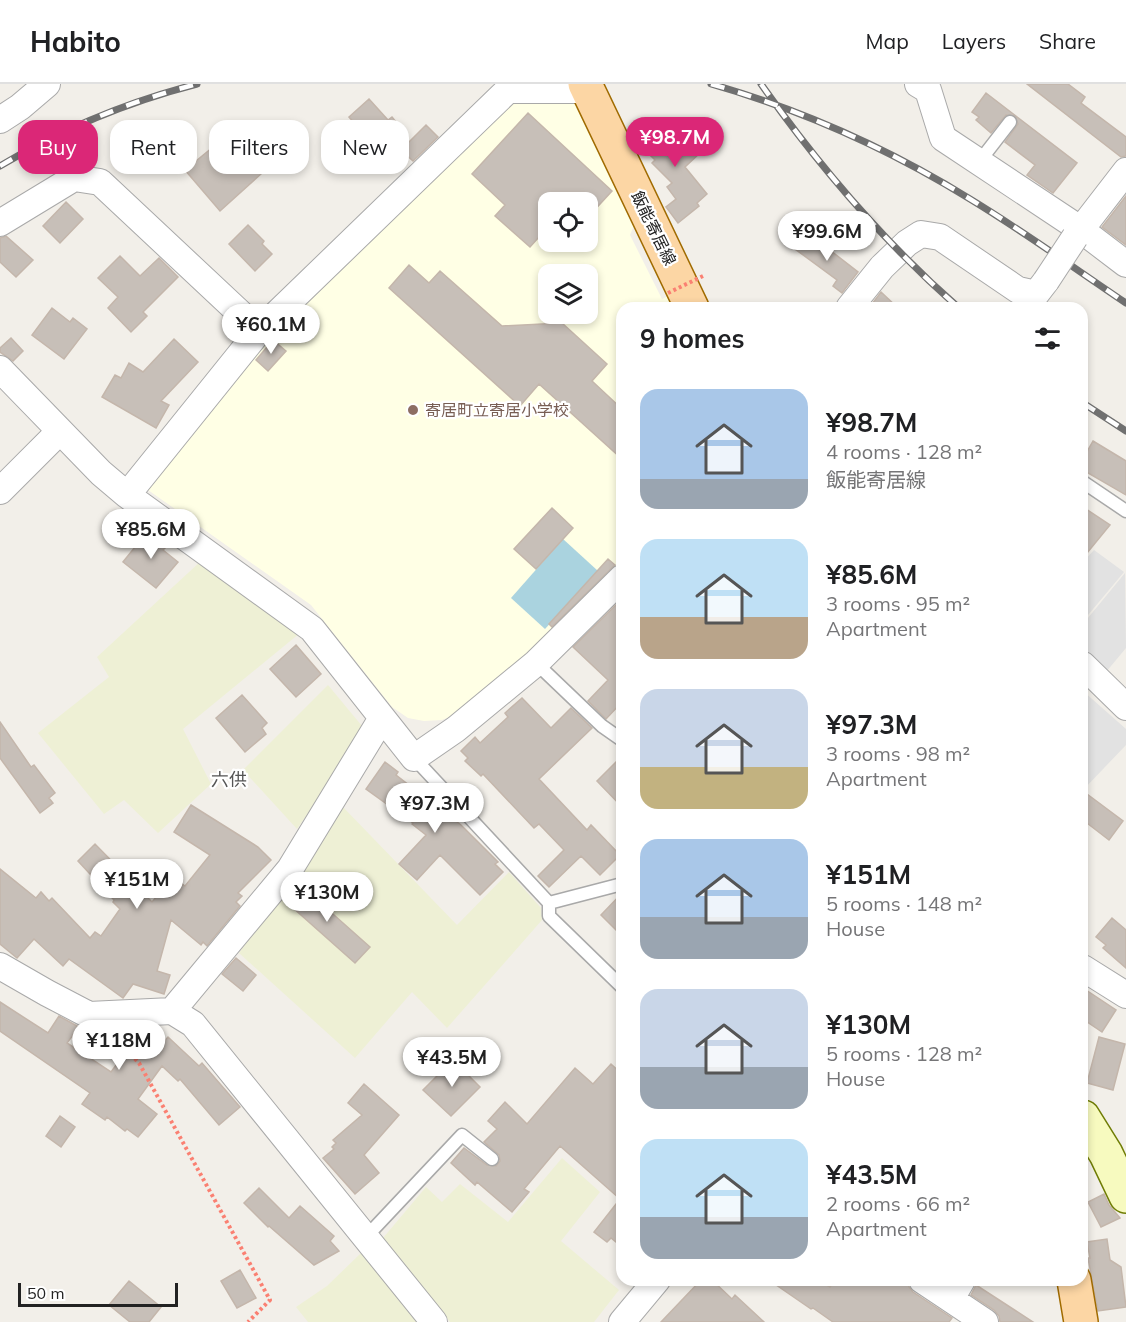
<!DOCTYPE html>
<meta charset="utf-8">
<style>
body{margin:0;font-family:Mulish,"Noto Sans JP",sans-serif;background:#f6f6f6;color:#202124;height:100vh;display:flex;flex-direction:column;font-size:22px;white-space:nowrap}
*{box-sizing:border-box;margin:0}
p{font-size:20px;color:#757577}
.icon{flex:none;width:33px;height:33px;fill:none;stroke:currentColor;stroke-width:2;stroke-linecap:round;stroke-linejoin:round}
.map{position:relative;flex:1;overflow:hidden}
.details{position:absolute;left:616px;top:218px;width:472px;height:984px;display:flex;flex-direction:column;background:#fff;border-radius:18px;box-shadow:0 3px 9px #0003}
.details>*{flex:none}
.guide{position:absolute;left:18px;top:36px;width:508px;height:54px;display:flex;gap:12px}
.buttons{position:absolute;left:538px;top:108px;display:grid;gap:12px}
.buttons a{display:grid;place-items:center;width:60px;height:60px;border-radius:12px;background:#fff;box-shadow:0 3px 9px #0003;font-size:30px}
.scale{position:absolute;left:18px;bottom:15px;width:160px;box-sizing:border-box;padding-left:6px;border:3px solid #222;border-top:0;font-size:16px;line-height:21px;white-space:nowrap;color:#222;-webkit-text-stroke:4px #fff;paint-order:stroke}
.price{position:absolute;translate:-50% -51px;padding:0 14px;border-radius:21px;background:#fff;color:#222;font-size:20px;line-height:39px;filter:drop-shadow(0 2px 3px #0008)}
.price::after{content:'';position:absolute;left:50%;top:36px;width:18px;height:14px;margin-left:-9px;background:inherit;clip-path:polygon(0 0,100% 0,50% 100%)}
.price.active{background:#db2777;color:#fff}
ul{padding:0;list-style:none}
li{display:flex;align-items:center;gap:18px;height:150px;padding:0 24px}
li span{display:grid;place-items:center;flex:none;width:168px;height:120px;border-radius:18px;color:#555}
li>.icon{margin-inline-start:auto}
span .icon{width:72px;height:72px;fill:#fffc;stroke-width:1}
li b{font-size:26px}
h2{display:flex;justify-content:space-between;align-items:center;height:72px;padding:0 24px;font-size:26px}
.chip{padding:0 21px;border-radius:18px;background:#fff;box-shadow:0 3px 9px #0003;font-size:21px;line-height:54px}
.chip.active{background:#db2777;color:#fff}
header{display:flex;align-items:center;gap:36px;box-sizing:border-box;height:84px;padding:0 30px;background:#fff;border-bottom:2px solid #e0e0e0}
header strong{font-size:28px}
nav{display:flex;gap:33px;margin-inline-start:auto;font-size:21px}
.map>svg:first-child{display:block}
.education{fill:#ffffe5;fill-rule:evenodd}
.farmland{fill:#eef0d5}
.parking{fill:#e2e2e2}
.water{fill:#aad3df}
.building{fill:#c7bfb8;stroke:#c4b6ab;stroke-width:1.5}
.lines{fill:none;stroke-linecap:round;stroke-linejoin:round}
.lane-casing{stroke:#a9a9a9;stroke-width:15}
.street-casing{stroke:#a9a9a9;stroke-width:28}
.secondary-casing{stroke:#707d05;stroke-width:36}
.primary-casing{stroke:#a06b00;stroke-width:36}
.path{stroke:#fa8072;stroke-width:4;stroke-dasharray:3 3;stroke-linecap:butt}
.lane{stroke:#fff;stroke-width:12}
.street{stroke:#fff;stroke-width:26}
.secondary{stroke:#f7fabf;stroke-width:33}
.primary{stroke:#fcd6a4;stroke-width:33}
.rail-casing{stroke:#707070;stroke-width:7}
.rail{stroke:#fff;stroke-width:4.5;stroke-dasharray:14;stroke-linecap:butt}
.street-bridge-casing{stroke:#a9a9a9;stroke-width:28;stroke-linecap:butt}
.path-bridge{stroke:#fa8072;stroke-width:4;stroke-dasharray:3 3;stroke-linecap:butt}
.street-bridge{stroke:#fff;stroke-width:26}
.education-dot{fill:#8d6e63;stroke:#fff;stroke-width:2}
.labels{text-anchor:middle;stroke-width:4.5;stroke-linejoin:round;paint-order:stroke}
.street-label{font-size:16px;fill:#222;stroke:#fff}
.education-label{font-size:16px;fill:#785e54;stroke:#fff;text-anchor:start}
.neighbourhood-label{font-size:18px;fill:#555;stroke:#fff}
</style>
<header>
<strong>Habito</strong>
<nav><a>Map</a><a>Layers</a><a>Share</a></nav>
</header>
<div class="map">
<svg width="1126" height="1238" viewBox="0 0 1126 1238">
<rect width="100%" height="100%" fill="#f2efe9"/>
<!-- education -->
<path class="education" d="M512,12L575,14L638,132L630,151L662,215L673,210L679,223L622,224V481L547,559L459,629L442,636L424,637L408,634L392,623L311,521L141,401L264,251ZM549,118H588V158H549ZM549,190H588V230H549Z"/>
<!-- farmland -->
<path class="farmland" d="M201,477L300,549L183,645L211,700L158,749L124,716L104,730L38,649L109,593L97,573Z
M328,601L362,642L363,650L297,745L243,686Z
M342,722L457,841L509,788L541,824L542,836L447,944L412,908L355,974L239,869Z
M562,1074L600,1108L561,1157L619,1206L594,1238H450L383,1154L426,1103L442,1118L460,1100L508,1138Z
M361,1169L418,1238H308L296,1223L327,1202Z"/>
<!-- parking -->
<path class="parking" d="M1094,466L1124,488L1083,537V478Z
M1125,489L1126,564L1106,588L1083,568V540Z
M1083,607L1126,645V661L1083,706Z"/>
<!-- water -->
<path class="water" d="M563,455L598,487L545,545L511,514Z"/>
<!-- building -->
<path class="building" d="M1027,0H1068L1085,13L1081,19L1126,53V72L1121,73Z
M986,9L1077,79L1053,109L1027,91L1035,81L1005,58L1018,40L1015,32L1006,31L991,49L976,36L979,33L972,28Z
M369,15L388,36L392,33L406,50L387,68L372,52L368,55L349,33Z
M528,29L612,107L588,133V118H549V162L539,153L530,163L495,132L505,121L472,90Z
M663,36L676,50L680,47L701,68L685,83L707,110L697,119L699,122L678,139L666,123L676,115L667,103L672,99L652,79L655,76L639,60Z
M426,41L438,53L413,77L401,66Z
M245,49L272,80L220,127L185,86L213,63L220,71Z
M1126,112V161L1102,143Z
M66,118L83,135L60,159L43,142Z
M248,141L264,157L262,160L272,170L255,187L229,160Z
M808,149L858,188L842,209L833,202L837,196L795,165Z
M6,152L33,176L16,193L0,178V154Z
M120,172L140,192L159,174L178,193L143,228L147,232L131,248L108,224L118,213L98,194Z
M409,181L429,199L440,187L502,242L562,239L607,280L592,297L622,325V375L539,300L520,322L389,204Z
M881,208L898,224H869Z
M52,224L70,238L73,234L87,245L64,275L32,251Z
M11,254L23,267L13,277L0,268V264Z
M174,255L198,278L161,317L169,321L156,344L102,313L115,291L121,294L129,279L143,288Z
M273,256L286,267L268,287L256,276Z
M1093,357L1126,377V411L1083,386V375Z
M1083,423L1110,441L1083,474Z
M552,424L573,444L536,485L514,465Z
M148,447L167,462L163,466L178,478L156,504L123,478Z
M608,475L615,481L552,543L549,540Z
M622,515V618L606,635L588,617L608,596L573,563Z
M296,561L321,590L296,613L270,585Z
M242,611L267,639L262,644L266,650L245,668L216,634Z
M522,614L551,644L571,624L592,644L539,695L587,746L591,741L620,771L600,791L581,772L549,803L538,792L564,766L539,740L534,744L483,690L481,692L465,677L468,674L461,667L475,653L480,659L508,633L505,629Z
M0,638L31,683L34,681L55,709L49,714L53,719L40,729L0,674Z
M622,672V723L597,697Z
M385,678L398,688L396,691L461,741L498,778L495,780L503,788L480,811L440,771L417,796L399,780L426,751L412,740L413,739L366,705Z
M1083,707L1123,737L1109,756L1083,736Z
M191,721L258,763L271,776L238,809L242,812L236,818L240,822L207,862L203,858L201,861L171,836L157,887L170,891L164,910L133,900L123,914L69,875L63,882L34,855L17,874L0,860V785L36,814L41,808L49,817L52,814L90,854L95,848L101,852L120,825L113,818L114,816L78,777L95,760L152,818L169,798L173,801L177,796L185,802L210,771L174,748Z
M298,799L370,863L355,879L284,816Z
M622,809V852L601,831Z
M1112,834L1126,846V884L1103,864L1106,861L1096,853Z
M236,874L256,891L243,907L222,890Z
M1083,904L1116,926L1102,948L1083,935Z
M0,918L48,949L59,932L77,942L79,943L67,959L111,988L131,961L110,946L137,944L161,961L168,953L199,982L202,979L240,1023L219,1041L180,995L178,997L162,982L138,1015L157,1030L138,1053L127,1045L125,1047L107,1033L105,1036L82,1020L90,1009L0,947Z
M1099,953L1125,960L1113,1006L1087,999Z
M453,976L480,1003L451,1032L423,1006Z
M611,980L622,990V1163L611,1154L607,1158L594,1148L620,1115L560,1062L524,1105L529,1108L512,1128L477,1098L475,1101L451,1079L464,1064L487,1081L496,1082L500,1077L499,1071L484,1058L497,1045L488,1037L505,1018L527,1040L575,984L593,1000Z
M364,1000L399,1031L364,1071L379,1089L355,1110L323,1074L334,1065L332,1063L336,1059L333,1056L362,1031L348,1019Z
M60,1032L75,1043L61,1063L46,1052Z
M259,1104L289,1134L300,1122L334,1152L330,1157L339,1167L314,1181L269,1142L268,1143L244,1119Z
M1104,1110L1109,1121L1120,1134L1101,1143L1088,1118Z
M1107,1155L1110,1176L1121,1183L1126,1223L1098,1227L1088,1174H1090L1087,1158Z
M240,1186L256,1214L237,1224L221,1197Z
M701,1196H712L732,1215L735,1211L764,1238H661Z
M769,1196H818L830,1203L835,1196H907L909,1203L913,1208L952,1234L949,1238H833L813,1224L811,1225Z
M129,1197L161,1223L149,1238H130L109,1221Z
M976,1201L1033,1238H1000L999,1232L994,1226L971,1211Z"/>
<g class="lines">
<defs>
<path id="lane" d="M979,78L1010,38
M1083,398L1126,427
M536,579L602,642L622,656
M414,674L549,819V832L622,903
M549,819L622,800
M366,1153L462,1051L492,1075"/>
<path id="street" d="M918,0L928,6L943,54L1080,145L1126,180
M0,36L20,23L47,0
M0,139L74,94L100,98L259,247
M1075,153L1126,87
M849,224L882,183L907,159L921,150L940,153L1018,206L1036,210L1046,197
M0,285L101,389L127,411L312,545L414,674L456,645L536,579L622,494
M0,407L59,348
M127,411L259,247L508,6H587
M1083,581L1126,623
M0,882L47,909L89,931L172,927L193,940L434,1238
M1083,884L1126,911
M172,927L290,785L382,634
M922,1196L985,1238
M951,1215L962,1196
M622,1238L657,1196"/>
<path id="secondary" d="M1083,1033L1106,1070L1126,1112"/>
<path id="primary" d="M585,0L692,224
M1074,1196L1081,1238"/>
</defs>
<!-- lane casing -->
<use href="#lane" class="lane-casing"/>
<!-- street casing -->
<use href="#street" class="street-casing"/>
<!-- secondary casing -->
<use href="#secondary" class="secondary-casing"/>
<!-- primary casing -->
<use href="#primary" class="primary-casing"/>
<!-- path -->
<path class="path" d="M114,953L139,979L270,1216L248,1238"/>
<!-- lane -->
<use href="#lane" class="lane"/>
<!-- street -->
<use href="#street" class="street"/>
<!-- secondary -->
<use href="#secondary" class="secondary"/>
<!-- primary -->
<use href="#primary" class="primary"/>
<defs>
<path id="rail" d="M711,0C802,26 889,65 970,115C1023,147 1074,184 1126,219
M761,0C818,81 884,158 959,224
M0,82C62,45 127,18 197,0
M1083,319L1126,347"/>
</defs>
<!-- rail casing -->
<use href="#rail" class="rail-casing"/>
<!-- rail -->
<use href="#rail" class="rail"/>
<defs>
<path id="street-bridge" d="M1046,197L1075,153"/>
</defs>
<!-- street-bridge casing -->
<use href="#street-bridge" class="street-bridge-casing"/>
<!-- path-bridge -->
<path class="path-bridge" d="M668,209L703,192"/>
<!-- street-bridge -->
<use href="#street-bridge" class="street-bridge"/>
</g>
<!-- markers -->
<circle class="education-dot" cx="413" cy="326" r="6"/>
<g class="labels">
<!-- street labels -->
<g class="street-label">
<text transform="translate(654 144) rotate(64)" y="6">飯能寄居線</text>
</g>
<!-- education labels -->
<g class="education-label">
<text x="425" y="332">寄居町立寄居小学校</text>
</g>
<!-- neighbourhood labels -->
<g class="neighbourhood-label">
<text x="229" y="702">六供</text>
</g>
</g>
</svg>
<div class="buttons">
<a><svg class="icon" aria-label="locate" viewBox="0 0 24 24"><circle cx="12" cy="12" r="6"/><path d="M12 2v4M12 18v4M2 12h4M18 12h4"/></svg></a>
<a><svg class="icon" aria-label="layers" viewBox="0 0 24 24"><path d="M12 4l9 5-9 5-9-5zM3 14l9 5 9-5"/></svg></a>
</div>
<div class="scale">50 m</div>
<b class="price active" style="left:675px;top:84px">¥98.7M</b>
<b class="price" style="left:827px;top:178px">¥99.6M</b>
<b class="price" style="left:271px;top:271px">¥60.1M</b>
<b class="price" style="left:151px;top:476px">¥85.6M</b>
<b class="price" style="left:435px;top:750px">¥97.3M</b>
<b class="price" style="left:137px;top:826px">¥151M</b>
<b class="price" style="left:327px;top:839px">¥130M</b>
<b class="price" style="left:119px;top:987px">¥118M</b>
<b class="price" style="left:452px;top:1004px">¥43.5M</b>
<div class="guide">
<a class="chip active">Buy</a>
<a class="chip">Rent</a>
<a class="chip">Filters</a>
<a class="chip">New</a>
</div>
<section class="details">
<h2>9 homes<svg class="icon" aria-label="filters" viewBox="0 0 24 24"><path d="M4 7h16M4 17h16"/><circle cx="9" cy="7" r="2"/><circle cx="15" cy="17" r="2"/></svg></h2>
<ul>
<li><span style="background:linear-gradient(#a9c7e8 75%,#9aa5b1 0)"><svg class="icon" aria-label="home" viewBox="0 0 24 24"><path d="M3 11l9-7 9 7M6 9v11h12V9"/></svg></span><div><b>¥98.7M</b><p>4 rooms · 128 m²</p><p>飯能寄居線</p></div></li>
<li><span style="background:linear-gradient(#bfe0f5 65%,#b9a48a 0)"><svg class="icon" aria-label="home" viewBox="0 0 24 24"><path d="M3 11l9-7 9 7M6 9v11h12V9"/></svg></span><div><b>¥85.6M</b><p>3 rooms · 95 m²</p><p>Apartment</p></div></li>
<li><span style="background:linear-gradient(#c9d6e8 65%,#c2b280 0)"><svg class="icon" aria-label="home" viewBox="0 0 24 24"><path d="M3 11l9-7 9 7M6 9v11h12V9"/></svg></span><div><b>¥97.3M</b><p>3 rooms · 98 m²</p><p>Apartment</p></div></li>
<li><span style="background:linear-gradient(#a9c7e8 65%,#9aa5b1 0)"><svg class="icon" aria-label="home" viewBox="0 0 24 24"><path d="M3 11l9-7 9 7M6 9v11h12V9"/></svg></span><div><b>¥151M</b><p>5 rooms · 148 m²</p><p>House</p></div></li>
<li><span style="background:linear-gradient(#c9d6e8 65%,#9aa5b1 0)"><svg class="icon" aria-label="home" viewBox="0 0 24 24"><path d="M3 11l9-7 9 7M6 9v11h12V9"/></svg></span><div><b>¥130M</b><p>5 rooms · 128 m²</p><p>House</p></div></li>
<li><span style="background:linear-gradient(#bfe0f5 65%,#9aa5b1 0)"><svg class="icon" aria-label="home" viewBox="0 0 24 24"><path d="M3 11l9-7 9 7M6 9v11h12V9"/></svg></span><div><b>¥43.5M</b><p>2 rooms · 66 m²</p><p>Apartment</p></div></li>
</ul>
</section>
</div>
